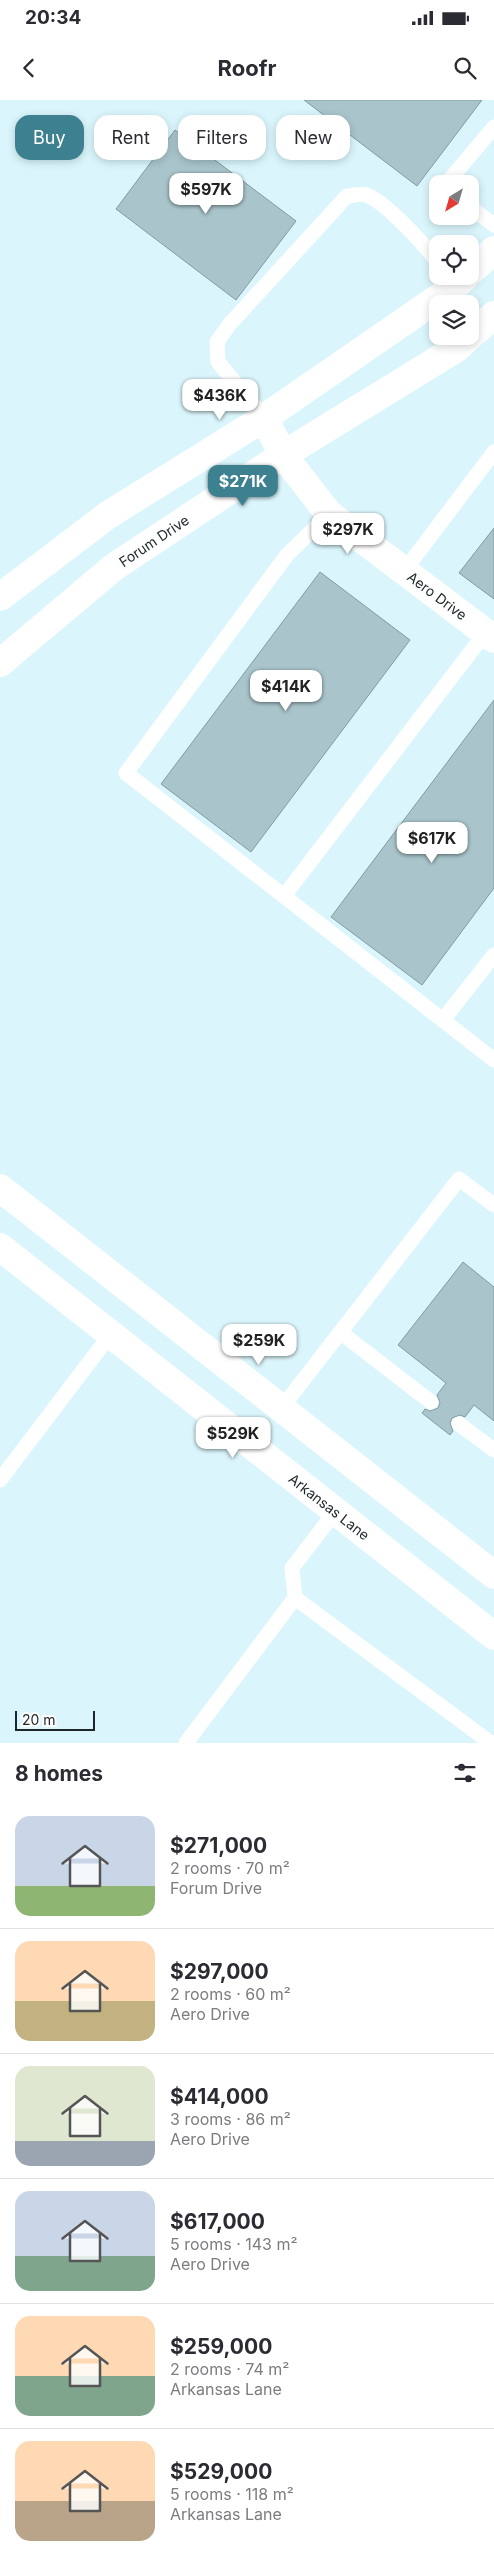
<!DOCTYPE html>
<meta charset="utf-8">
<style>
body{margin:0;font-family:Inter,sans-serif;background:#f7f7f7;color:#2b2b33;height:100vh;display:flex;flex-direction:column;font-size:19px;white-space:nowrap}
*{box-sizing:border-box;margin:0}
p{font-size:16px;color:#7c7c81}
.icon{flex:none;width:28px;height:28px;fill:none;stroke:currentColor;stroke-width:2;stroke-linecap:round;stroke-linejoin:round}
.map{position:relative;height:1643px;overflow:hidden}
.details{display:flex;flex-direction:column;background:#fff;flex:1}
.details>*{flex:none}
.hud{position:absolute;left:15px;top:15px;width:465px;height:45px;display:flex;gap:10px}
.needle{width:32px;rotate:217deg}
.buttons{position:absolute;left:429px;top:75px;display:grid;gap:10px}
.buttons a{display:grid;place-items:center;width:50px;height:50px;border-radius:10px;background:#fff;box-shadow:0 2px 8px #0003;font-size:25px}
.scale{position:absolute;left:15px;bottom:12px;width:80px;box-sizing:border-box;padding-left:5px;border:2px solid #1c2629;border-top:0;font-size:14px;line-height:18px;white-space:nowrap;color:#1c2629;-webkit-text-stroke:4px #fdfdfd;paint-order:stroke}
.price{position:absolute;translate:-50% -42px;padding:0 11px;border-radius:10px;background:#fff;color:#222;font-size:16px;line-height:32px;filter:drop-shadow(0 1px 2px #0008)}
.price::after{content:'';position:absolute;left:50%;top:30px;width:15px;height:11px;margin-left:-8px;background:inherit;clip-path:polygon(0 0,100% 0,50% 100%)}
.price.current{background:#3d8190;color:#fff}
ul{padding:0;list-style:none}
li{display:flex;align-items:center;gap:15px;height:125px;padding:0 15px}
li+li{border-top:1px solid #e1e1e2}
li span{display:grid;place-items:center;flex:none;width:140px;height:100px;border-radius:15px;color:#555}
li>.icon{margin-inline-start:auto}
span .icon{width:60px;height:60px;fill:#fffc;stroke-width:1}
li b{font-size:21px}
h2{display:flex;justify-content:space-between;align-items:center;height:60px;padding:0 15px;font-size:21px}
.tag{padding:0 18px;border-radius:15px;background:#fff;box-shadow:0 2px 8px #0003;font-size:18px;line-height:45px}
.tag.current{background:#3d8190;color:#fff}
.status{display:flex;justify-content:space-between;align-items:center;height:35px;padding:0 25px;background:#fff;direction:ltr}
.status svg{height:14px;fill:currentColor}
header{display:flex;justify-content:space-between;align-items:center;height:65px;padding:0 15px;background:#fff;font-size:22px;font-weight:700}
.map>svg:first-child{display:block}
.building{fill:#a9c5cb;stroke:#819ba1}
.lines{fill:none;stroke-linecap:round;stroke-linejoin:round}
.service{stroke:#fff;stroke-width:15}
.minor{stroke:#fff;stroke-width:28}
.tertiary{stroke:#fff;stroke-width:28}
.secondary{stroke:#fff;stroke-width:28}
.labels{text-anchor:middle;stroke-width:5;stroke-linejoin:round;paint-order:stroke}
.street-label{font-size:14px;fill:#1c2629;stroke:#fdfdfd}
</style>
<div class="status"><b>20:34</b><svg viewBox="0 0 49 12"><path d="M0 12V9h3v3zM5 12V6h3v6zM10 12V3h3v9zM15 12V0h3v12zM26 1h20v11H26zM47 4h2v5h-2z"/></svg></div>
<header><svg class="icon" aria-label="back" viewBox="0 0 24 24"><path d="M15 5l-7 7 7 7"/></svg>Roofr<svg class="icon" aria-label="search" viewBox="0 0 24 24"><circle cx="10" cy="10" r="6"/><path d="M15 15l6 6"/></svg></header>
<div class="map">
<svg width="494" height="1643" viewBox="0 0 494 1643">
<rect width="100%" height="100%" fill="#daf6fc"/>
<!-- building -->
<path class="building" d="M304,0H482L417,86Z
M175,30L296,121L236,200L116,109Z
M494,428V499L459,473Z
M320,472L410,540L251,752L161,684Z
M494,600V788L422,885L331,817Z
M463,1162L494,1187V1321L474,1305L465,1317L460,1315L452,1318L450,1323L453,1331L450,1335L422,1313L425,1309L430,1311L438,1308L440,1303L437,1295L446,1283L398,1245Z"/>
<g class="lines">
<!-- service -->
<path class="service" d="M446,84L494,27
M470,107L494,125
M264,318L218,262L217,242L229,225L347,96C352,96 361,93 366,95C385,101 426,146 438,163
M329,414L287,455L126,673L494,960
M404,471L494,352
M284,796L486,532
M443,920L494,855
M340,1232L431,1302
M280,1310L459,1079L494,1105
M459,1324L494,1350
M0,1380L110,1235
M295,1498L491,1643
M186,1643L295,1498L292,1468L335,1412"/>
<!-- minor -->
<path class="minor" d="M264,318L283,355L329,414L494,539"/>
<!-- tertiary -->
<path class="tertiary" d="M470,172L494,150
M470,236L494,215
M0,497L108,415L264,318L454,187L466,176
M0,563L114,467L283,355L457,248L470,236"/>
<!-- secondary -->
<path class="secondary" d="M0,1088L494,1475
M0,1147L494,1536"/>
</g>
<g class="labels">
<!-- street labels -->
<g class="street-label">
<text transform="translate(154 441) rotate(-34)" y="5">Forum Drive</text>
<text transform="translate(437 496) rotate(37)" y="5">Aero Drive</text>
<text transform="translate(329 1407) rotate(38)" y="5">Arkansas Lane</text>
</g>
</g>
</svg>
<div class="buttons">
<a><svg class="needle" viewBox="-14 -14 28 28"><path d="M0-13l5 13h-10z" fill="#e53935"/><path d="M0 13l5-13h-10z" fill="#7c7c81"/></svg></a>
<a><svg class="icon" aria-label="locate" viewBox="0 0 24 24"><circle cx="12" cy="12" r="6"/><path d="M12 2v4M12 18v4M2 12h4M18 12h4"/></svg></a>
<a><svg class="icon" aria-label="layers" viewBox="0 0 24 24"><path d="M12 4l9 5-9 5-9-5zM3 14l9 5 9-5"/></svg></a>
</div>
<div class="scale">20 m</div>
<b class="price" style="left:206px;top:115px">$597K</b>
<b class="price" style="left:220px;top:321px">$436K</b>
<b class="price current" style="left:243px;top:407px">$271K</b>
<b class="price" style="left:348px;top:455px">$297K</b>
<b class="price" style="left:286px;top:612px">$414K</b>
<b class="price" style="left:432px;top:764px">$617K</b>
<b class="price" style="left:259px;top:1266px">$259K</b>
<b class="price" style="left:233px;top:1359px">$529K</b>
<div class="hud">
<a class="tag current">Buy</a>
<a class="tag">Rent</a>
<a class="tag">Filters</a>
<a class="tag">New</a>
</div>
</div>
<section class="details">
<h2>8 homes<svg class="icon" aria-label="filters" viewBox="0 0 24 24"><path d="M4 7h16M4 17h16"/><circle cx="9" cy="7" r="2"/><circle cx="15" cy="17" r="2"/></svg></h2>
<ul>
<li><span style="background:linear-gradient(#c9d6e8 70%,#8fb573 0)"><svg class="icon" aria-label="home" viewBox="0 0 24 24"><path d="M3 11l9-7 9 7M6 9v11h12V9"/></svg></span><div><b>$271,000</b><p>2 rooms · 70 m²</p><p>Forum Drive</p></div></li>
<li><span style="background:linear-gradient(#ffd9b3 60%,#c2b280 0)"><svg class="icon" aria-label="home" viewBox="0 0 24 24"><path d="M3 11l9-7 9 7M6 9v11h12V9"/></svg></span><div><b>$297,000</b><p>2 rooms · 60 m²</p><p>Aero Drive</p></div></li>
<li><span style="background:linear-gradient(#dfe7d0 75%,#9aa5b1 0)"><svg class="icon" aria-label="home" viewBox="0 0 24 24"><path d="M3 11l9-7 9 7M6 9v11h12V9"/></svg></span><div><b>$414,000</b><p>3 rooms · 86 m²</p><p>Aero Drive</p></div></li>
<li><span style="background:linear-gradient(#c9d6e8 65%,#7fa58c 0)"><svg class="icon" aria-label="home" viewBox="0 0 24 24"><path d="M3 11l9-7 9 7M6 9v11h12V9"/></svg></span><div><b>$617,000</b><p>5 rooms · 143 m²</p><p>Aero Drive</p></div></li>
<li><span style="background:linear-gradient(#ffd9b3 60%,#7fa58c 0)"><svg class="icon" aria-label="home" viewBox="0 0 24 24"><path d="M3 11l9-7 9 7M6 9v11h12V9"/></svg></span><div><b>$259,000</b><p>2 rooms · 74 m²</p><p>Arkansas Lane</p></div></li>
<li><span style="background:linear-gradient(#ffd9b3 60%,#b9a48a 0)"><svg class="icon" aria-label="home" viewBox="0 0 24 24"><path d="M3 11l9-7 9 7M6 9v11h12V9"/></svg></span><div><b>$529,000</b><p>5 rooms · 118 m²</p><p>Arkansas Lane</p></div></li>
</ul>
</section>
